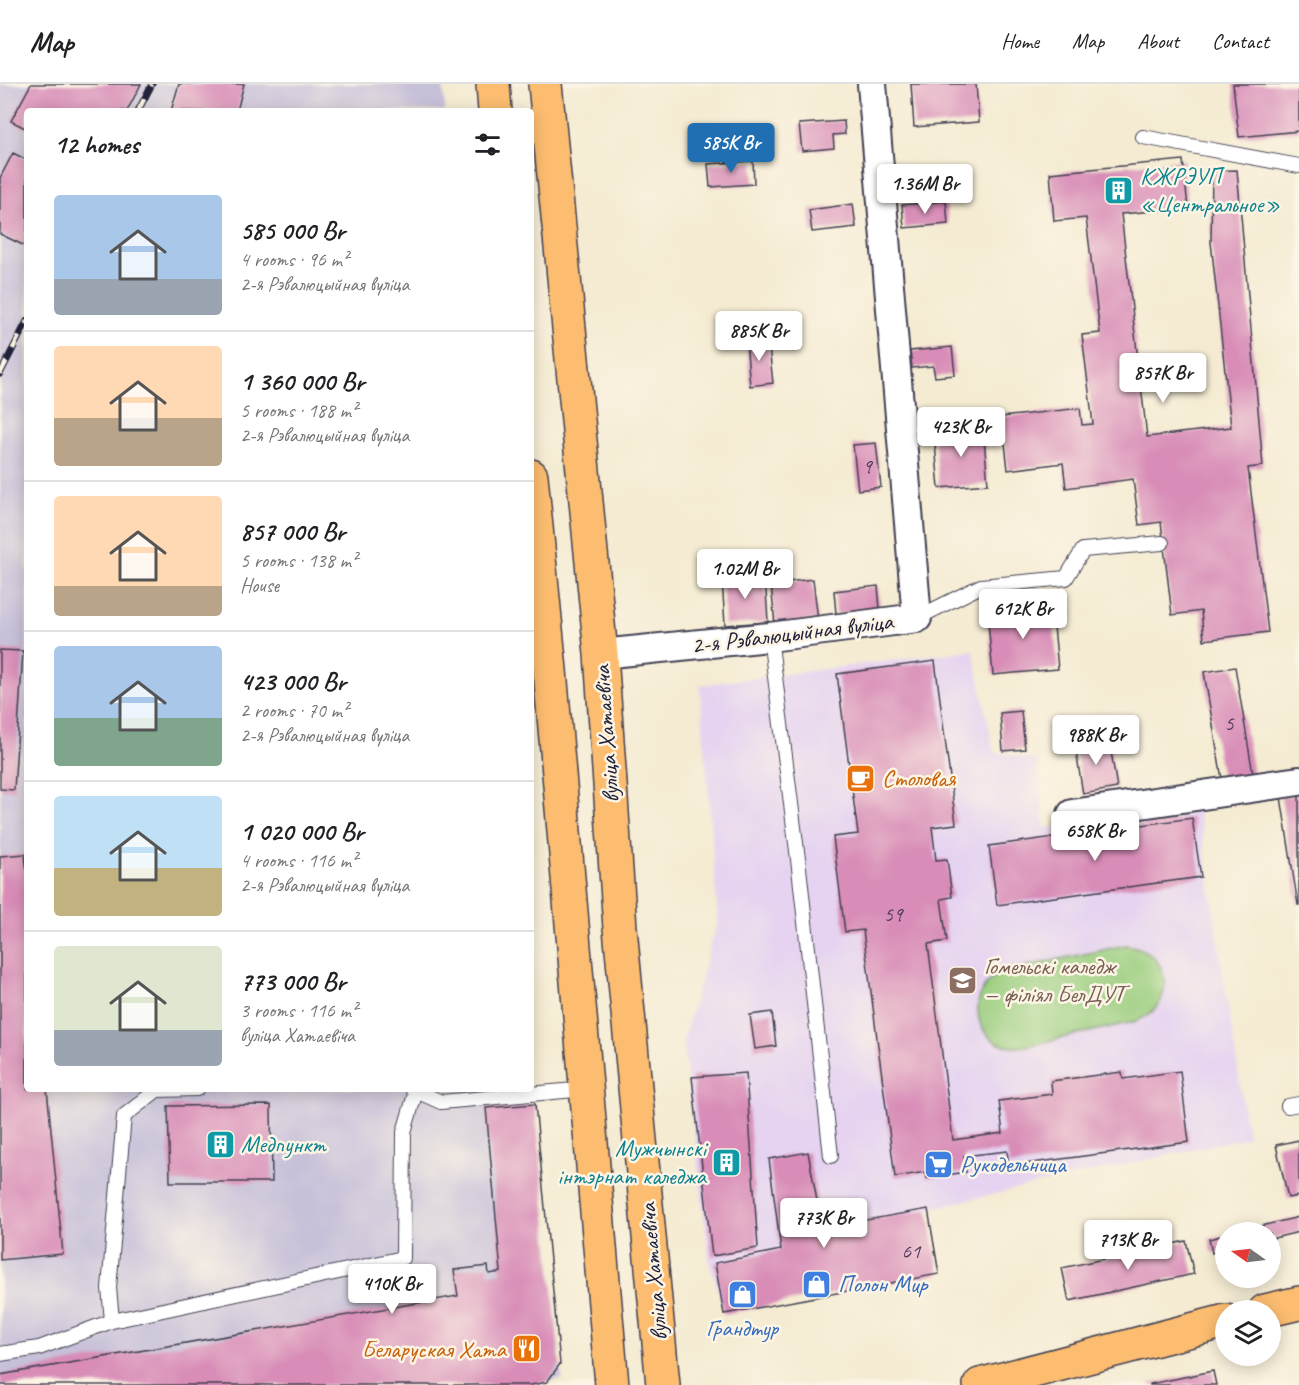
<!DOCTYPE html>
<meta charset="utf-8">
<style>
body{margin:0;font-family:Caveat,sans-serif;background:#f6f6f6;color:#202124;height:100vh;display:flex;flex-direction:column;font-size:22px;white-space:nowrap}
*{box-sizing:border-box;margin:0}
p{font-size:20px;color:#757577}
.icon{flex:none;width:33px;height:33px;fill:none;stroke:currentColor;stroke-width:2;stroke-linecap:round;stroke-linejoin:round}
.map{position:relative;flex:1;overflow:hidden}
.side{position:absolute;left:24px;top:24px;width:510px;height:984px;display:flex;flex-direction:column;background:#fff;border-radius:6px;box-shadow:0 3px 15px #0003}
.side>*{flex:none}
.needle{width:39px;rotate:284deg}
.controls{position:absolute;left:1215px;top:1138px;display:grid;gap:12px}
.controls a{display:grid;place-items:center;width:66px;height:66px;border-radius:50%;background:#fff;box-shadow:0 3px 15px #0003;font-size:30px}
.price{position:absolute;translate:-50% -51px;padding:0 14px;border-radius:6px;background:#fff;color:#222;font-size:20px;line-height:39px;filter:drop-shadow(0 2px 3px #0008)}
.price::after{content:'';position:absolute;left:50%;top:36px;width:18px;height:14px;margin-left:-9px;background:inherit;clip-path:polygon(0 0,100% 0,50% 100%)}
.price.current{background:#1f6fb2;color:#fff}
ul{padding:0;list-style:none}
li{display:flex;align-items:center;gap:18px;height:150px;padding:0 30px}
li+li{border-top:2px solid #e0e0e0}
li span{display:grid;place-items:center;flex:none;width:168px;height:120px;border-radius:6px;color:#555}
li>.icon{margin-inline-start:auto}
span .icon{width:72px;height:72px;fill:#fffc;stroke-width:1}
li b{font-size:26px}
h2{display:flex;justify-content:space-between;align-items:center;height:72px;padding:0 30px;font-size:26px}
header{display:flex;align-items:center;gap:36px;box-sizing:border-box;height:84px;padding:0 30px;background:#fff;border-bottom:2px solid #e0e0e0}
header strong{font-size:28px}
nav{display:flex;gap:33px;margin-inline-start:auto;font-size:21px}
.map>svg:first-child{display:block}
.built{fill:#e5d3f1}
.industrial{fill:#c7c0d9}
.green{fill:#9acd7e;stroke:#5e785c;stroke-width:1.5}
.building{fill:#d88cb7}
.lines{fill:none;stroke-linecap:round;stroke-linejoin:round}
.service-casing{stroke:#424052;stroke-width:16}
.minor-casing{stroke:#424052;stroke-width:32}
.primary-casing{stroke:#424052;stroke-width:36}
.service{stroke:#fff;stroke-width:14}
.minor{stroke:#fff;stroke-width:28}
.primary{stroke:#fcbd6f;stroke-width:33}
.rail-casing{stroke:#22223b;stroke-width:7}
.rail{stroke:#fcf5e5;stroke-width:4.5;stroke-dasharray:14;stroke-linecap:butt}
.labels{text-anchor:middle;stroke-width:5;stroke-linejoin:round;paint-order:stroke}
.number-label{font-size:21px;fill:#503c5a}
.culture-label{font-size:24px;fill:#0d838f;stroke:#fcf5e5;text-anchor:start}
.street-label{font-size:24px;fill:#22223b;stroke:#fcf5e5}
.food-label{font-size:24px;fill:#c56008;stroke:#fcf5e5;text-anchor:start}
.education-label{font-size:24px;fill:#785e54;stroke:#fcf5e5;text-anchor:start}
.shop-label{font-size:24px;fill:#366cbe;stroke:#fcf5e5;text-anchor:start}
</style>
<header>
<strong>Map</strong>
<nav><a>Home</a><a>Map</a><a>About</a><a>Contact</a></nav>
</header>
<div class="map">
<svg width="1299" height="1301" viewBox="0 0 1299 1301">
<rect width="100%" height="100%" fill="#fcf5e5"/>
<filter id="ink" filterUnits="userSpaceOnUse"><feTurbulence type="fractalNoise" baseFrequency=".0167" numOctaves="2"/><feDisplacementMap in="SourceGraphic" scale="12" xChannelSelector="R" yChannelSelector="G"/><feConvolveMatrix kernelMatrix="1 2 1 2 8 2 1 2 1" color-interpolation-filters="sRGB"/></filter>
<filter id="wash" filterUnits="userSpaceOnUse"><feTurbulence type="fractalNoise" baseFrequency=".008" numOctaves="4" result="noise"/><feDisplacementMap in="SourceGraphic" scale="24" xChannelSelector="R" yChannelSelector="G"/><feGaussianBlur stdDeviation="1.35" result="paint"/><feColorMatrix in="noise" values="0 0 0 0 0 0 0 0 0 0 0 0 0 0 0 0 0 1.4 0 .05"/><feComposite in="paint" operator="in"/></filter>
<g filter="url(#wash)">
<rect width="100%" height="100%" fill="#f4ebd2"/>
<!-- built -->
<path class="built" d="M973,566L994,668L1037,676L1045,744L1198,724L1248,1053L928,1125L939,1190L724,1230L709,1174L683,956L718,836L700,601Z"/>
<!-- industrial -->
<path class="industrial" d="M0,0H443L445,27H27V1005H493L494,1023L535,1020L562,1295L531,1301H0Z"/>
<!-- green -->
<path class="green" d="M1126,861C1173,866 1179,925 1133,938C1106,944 1079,950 1053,956C1040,959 1025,964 1012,963C968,958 966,897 1009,886Z"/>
<g id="blocks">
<!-- building -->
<path class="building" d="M31,0H141L127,27H27V45L11,37Z
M179,0H244L237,27H171Z
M911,0H976L979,38L914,43Z
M1233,0H1299V47L1239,53Z
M844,37L845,50L833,51L834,64L802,67L799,40Z
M13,69L27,76V163L0,150V94Z
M1183,76L1188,124L1121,130L1147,353L1231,343L1211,158L1212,87L1237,86L1263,382L1248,384L1268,548L1204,556L1201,527L1172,531L1161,438L1139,441L1133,395L1066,404L1063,379L1008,386L1002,333L1080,324L1082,341L1093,340L1082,251L1100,249L1086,134L1054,137L1050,89Z
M753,77L754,100L710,103L708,80Z
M946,117L948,140L904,144L902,121Z
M853,120L856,143L812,148L809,126Z
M768,254L773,299L750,302L746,257Z
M952,263L955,291L935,293L933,282L912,284L910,267Z
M983,344L988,400L939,404L934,349Z
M876,359L881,403L858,406L853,361Z
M765,492L768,538L725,541L722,495Z
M813,495L818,536L775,541L771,500Z
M878,502L880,525L836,530L834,507Z
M1052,521L1058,585L993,591L987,527Z
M0,566L23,567L14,706L0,705Z
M935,577L956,740L932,743L936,776L947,775L952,813L941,815L947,857L928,860L953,1056L1003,1049L999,1017L1052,1010L1051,997L1122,988L1123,995L1180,987L1189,1058L1009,1082L1007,1067L964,1072L966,1088L927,1094L926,1088L895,1093L863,846L845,848L833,753L858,750L837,590Z
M1235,583L1253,690L1222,695L1204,588Z
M1021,627L1025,665L1003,667L1000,629Z
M1109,655L1117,704L1083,710L1075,661Z
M1299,711V821H1298L1281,713Z
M1192,734L1201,793L997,821L989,762Z
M25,770L27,791V1005H47L63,1170L0,1176V772Z
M772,928L776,962L755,965L750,931Z
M746,989L758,1164L712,1172L692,993Z
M535,1020L560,1280L547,1298L531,1301H0V1291L458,1212L454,1186L488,1182L489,1190L501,1188L486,1024Z
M271,1021L272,1098H170L168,1022Z
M1299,1056V1112L1288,1114L1276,1061Z
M808,1068L822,1144L928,1125L939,1190L724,1230L715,1179L781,1166L769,1075Z
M1299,1133V1148L1270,1155V1149H1259L1257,1143Z
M1255,1144L1256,1149H1239V1148Z
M1224,1151L1226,1166L1212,1169L1209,1155Z
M1186,1157L1194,1190L1069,1217L1062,1184Z
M1213,1287L1216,1301H1150V1300Z"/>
</g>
</g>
<g filter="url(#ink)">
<use href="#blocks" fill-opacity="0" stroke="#424052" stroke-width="1.5"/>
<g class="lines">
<defs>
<path id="service" d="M1143,53L1299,82
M917,534L981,502L1066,494L1083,466L1162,459
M770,553L798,775L831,1072
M412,1005L441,1018L586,1005
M1288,1022L1299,1020
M112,1237L109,1204L124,1032L157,1006L197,1005
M0,1270L39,1264L112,1237L403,1174L404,1048L416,1007"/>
<path id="minor" d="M601,570L770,553L917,534L872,0
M1072,730L1299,697"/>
<path id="primary" d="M493,0L495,27
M545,0L601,570L620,844L663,1301
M531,392L550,586L612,1301
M1265,1227L1299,1219
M980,1301L1226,1237"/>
</defs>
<!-- service casing -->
<use href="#service" class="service-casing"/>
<!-- minor casing -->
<use href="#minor" class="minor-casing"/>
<!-- primary casing -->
<use href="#primary" class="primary-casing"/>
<!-- service -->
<use href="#service" class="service"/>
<!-- minor -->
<use href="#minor" class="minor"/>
<!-- primary -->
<use href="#primary" class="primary"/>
<defs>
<path id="rail" d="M138,27L152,0
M0,290L27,237"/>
</defs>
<!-- rail casing -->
<use href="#rail" class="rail-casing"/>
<!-- rail -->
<use href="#rail" class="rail"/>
</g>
</g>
<!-- icons -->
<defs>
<symbol id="building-square" viewBox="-11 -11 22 22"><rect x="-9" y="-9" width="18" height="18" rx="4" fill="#0f9aa8" stroke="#fcf5e5"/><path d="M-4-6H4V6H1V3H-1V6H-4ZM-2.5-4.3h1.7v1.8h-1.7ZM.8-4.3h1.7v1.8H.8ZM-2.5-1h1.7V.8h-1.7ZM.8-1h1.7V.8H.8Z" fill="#fff"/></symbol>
<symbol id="cafe-square" viewBox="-11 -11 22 22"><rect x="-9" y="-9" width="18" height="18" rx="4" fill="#e8710a" stroke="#fcf5e5"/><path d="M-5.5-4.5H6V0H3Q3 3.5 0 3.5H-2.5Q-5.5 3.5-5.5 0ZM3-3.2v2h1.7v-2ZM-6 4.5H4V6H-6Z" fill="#fff"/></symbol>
<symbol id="university-square" viewBox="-11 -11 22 22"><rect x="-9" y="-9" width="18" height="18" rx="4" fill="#8d6e63" stroke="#fcf5e5"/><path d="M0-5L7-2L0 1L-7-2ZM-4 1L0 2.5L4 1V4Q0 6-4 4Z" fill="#fff"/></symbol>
<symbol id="supermarket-square" viewBox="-11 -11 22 22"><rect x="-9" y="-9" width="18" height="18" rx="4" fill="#3f7fe0" stroke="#fcf5e5"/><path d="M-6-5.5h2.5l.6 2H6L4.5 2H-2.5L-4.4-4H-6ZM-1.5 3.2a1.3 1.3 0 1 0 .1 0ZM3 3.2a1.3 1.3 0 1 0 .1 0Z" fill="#fff"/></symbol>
<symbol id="shop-square" viewBox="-11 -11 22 22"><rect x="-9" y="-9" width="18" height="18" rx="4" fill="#3f7fe0" stroke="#fcf5e5"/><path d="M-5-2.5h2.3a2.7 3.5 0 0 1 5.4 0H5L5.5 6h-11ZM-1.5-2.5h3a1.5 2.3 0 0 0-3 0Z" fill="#fff"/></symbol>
<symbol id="restaurant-square" viewBox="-11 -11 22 22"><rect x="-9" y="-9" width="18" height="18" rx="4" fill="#e8710a" stroke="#fcf5e5"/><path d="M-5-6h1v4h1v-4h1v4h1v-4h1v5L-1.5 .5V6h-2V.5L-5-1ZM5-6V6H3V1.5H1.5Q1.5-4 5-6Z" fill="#fff"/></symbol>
</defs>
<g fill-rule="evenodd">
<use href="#building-square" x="1102" y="90" width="33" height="33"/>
<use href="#cafe-square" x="844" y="678" width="33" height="33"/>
<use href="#university-square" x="946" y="880" width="33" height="33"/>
<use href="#building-square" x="204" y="1044" width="33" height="33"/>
<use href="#building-square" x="710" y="1062" width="33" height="33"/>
<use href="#supermarket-square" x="922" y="1064" width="33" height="33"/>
<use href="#shop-square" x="800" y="1184" width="33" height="33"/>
<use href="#shop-square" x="726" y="1194" width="33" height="33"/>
<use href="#restaurant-square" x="510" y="1248" width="33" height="33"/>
</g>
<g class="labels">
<!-- number labels -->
<g class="number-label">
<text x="867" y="389">9</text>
<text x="1229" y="646">5</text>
<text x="893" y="837">59</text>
<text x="911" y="1174">61</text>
</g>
<!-- culture labels -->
<g class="culture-label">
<text x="1140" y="100">КЖРЭУП<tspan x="1140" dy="28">«Центральное»</tspan></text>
<text x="241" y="1068">Медпункт</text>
<text x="706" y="1072" text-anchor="end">Мужчынскі<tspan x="706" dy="28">інтэрнат каледжа</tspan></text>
</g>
<!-- street labels -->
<g class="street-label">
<text transform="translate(792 549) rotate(-7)" y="8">2-я Рэвалюцыйная вуліца</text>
<text transform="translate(606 650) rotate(-94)" y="8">вуліца Хатаевіча</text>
<text transform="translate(653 1188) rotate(-95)" y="8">вуліца Хатаевіча</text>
</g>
<!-- food labels -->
<g class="food-label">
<text x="882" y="702">Столовая</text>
<text x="506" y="1273" text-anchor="end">Беларуская Хата</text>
</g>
<!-- education labels -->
<g class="education-label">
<text x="984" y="890">Гомельскі каледж<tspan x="984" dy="28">— філіял БелДУТ</tspan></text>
</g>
<!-- shop labels -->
<g class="shop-label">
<text x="960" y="1088">Рукодельница</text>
<text x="838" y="1208">Полон Мир</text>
<text x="742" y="1252" text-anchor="middle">Грандтур</text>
</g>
</g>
</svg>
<div class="controls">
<a><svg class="needle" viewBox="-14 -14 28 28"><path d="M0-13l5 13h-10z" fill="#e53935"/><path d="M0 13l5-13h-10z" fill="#757577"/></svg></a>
<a><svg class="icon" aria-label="layers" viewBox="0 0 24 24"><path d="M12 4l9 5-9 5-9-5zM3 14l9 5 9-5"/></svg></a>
</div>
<b class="price current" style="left:731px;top:90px">585K Br</b>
<b class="price" style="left:925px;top:131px">1.36M Br</b>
<b class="price" style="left:759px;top:278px">885K Br</b>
<b class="price" style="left:1163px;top:320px">857K Br</b>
<b class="price" style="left:961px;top:374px">423K Br</b>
<b class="price" style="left:745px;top:516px">1.02M Br</b>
<b class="price" style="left:1023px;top:556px">612K Br</b>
<b class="price" style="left:1096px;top:682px">988K Br</b>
<b class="price" style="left:1095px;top:778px">658K Br</b>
<b class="price" style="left:824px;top:1165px">773K Br</b>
<b class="price" style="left:1128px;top:1187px">713K Br</b>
<b class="price" style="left:392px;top:1231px">410K Br</b>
<section class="side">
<h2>12 homes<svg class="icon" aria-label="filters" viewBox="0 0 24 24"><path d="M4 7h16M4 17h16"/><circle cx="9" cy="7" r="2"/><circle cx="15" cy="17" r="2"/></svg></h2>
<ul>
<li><span style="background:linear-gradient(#a9c7e8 70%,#9aa5b1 0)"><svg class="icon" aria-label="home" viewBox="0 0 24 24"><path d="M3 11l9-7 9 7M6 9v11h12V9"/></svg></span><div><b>585 000 Br</b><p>4 rooms · 96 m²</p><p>2-я Рэвалюцыйная вуліца</p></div></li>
<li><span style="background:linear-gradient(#ffd9b3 60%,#b9a48a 0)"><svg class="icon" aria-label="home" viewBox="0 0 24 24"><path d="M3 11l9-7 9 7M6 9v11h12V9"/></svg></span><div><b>1 360 000 Br</b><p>5 rooms · 188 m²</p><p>2-я Рэвалюцыйная вуліца</p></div></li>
<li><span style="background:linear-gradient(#ffd9b3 75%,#b9a48a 0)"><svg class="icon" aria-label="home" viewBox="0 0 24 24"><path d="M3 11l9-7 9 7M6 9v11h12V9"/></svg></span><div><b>857 000 Br</b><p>5 rooms · 138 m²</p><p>House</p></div></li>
<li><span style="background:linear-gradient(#a9c7e8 60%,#7fa58c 0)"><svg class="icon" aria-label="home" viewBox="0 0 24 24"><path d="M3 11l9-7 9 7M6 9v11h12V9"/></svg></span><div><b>423 000 Br</b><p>2 rooms · 70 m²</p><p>2-я Рэвалюцыйная вуліца</p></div></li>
<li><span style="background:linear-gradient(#bfe0f5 60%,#c2b280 0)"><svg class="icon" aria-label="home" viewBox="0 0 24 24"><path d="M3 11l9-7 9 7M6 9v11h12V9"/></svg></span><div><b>1 020 000 Br</b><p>4 rooms · 116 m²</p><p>2-я Рэвалюцыйная вуліца</p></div></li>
<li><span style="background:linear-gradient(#dfe7d0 70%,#9aa5b1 0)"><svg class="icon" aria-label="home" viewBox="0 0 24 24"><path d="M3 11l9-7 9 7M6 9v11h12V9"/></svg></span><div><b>773 000 Br</b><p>3 rooms · 116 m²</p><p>вуліца Хатаевіча</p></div></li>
</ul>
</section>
</div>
